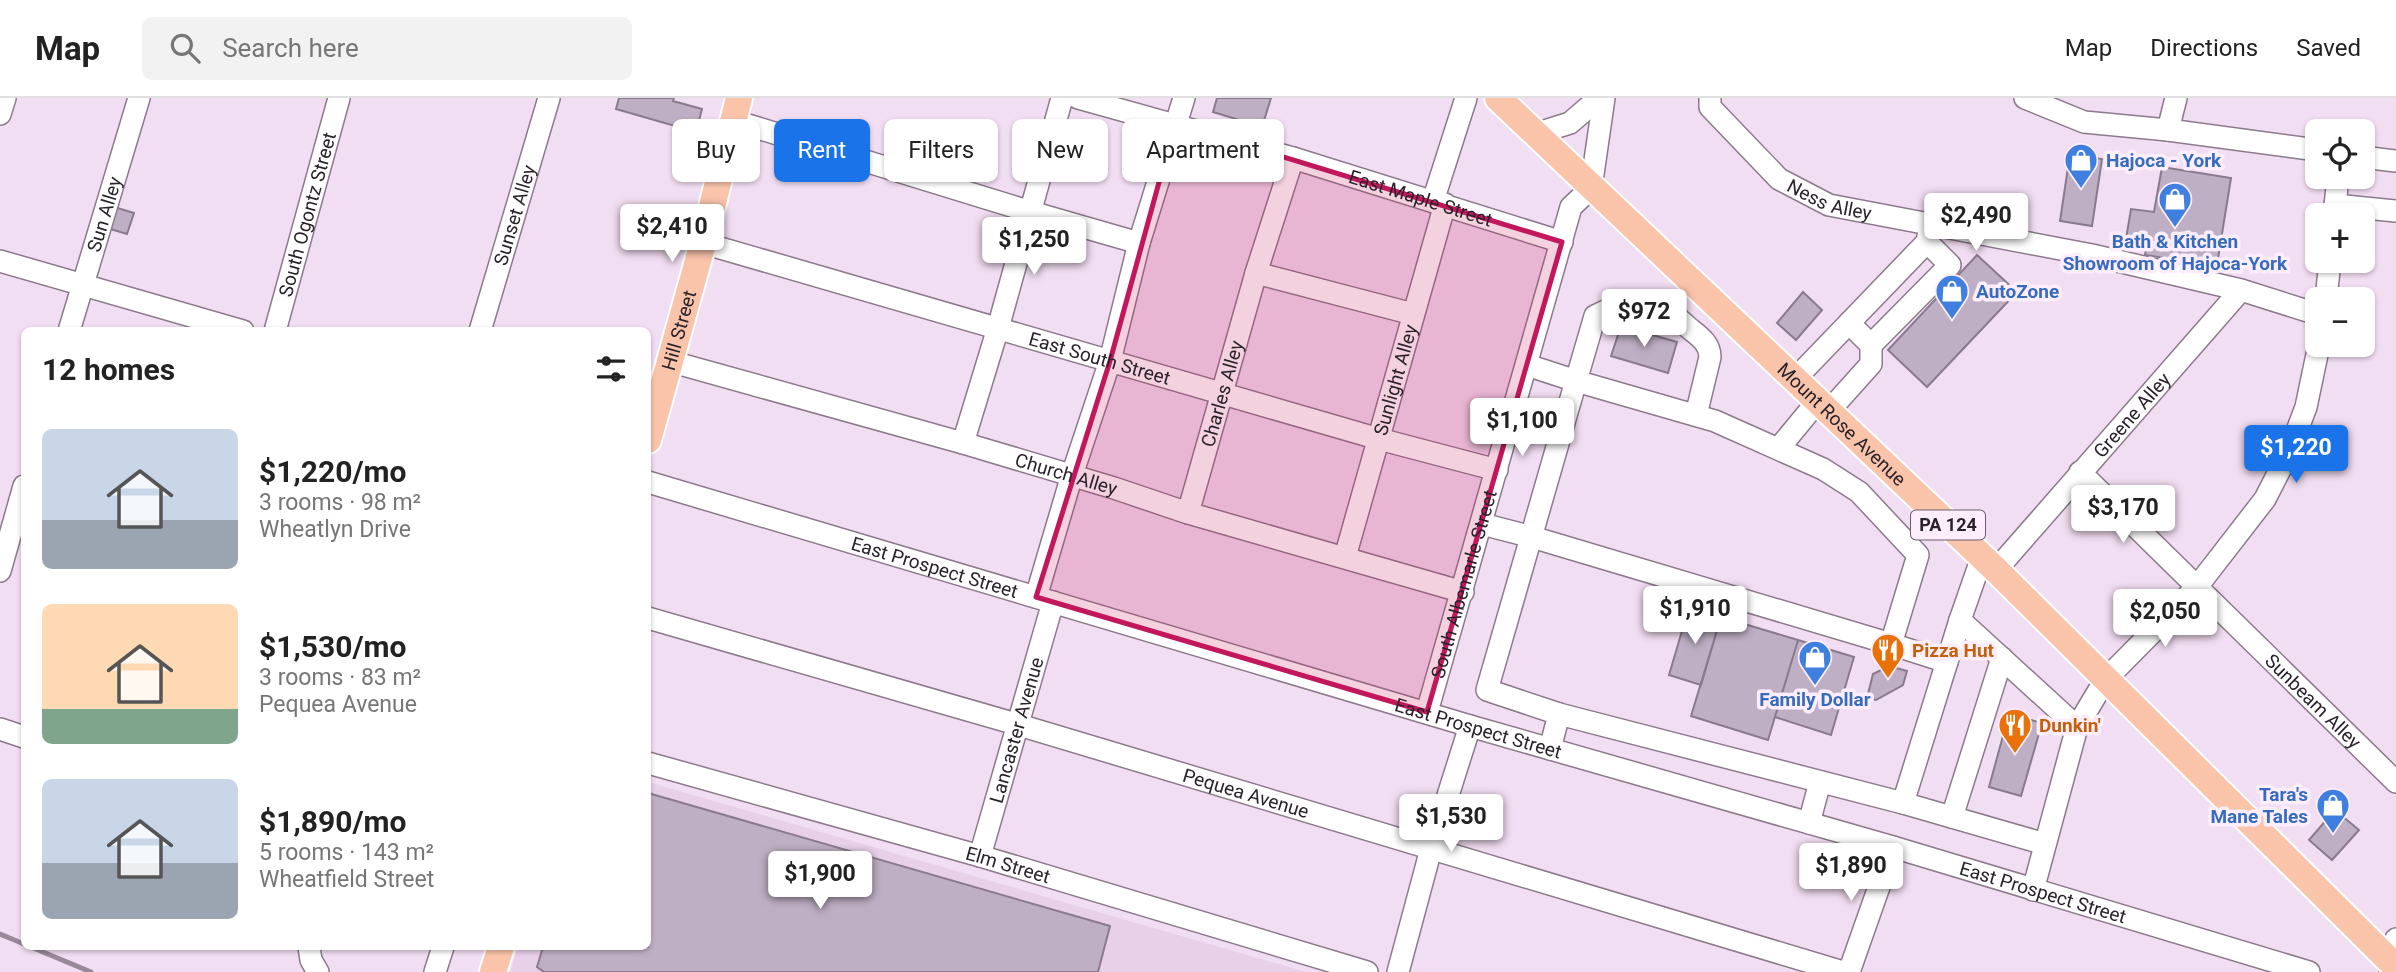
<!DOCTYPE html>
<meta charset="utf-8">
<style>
body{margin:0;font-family:Roboto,sans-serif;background:#f2f2f2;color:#222;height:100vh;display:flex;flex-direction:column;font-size:26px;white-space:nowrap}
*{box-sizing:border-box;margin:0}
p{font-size:23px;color:#767676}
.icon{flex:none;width:38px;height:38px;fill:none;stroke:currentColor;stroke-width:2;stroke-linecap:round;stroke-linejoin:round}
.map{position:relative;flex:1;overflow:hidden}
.side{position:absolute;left:21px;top:229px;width:630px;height:623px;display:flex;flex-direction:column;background:#fff;border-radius:10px;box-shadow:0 2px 5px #0004}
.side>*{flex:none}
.top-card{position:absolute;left:672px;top:21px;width:665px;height:63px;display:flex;gap:14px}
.buttons{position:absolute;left:2305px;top:21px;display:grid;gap:14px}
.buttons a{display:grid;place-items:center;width:70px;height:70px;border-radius:10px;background:#fff;box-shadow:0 2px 5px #0004;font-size:35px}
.price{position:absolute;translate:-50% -60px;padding:0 16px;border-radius:7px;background:#fff;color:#222;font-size:23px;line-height:46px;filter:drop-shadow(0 2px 4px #0008)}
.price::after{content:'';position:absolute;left:50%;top:42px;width:21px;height:16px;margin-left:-10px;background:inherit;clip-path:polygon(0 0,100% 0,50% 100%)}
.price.selected{background:#1a73e8;color:#fff}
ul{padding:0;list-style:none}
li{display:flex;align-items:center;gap:21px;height:175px;padding:0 21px}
li span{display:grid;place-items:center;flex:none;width:196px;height:140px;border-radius:10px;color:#555}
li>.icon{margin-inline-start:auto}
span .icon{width:84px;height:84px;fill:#fffc;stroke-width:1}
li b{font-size:30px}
h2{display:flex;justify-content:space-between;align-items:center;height:84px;padding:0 21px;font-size:30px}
.chip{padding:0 24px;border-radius:10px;background:#fff;box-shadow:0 2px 5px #0004;font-size:24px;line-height:63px}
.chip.selected{background:#1a73e8;color:#fff}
header{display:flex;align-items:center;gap:42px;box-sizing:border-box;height:98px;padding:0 35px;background:#fff;border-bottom:2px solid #e0e0e0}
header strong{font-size:33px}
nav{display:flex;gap:38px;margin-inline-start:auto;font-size:24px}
.search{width:490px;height:63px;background:#f2f2f2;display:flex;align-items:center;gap:18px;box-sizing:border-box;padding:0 24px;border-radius:10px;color:#767676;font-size:26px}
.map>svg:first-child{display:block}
.built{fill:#e9d0e9}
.building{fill:#bfafc4;stroke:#897a8d;stroke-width:2}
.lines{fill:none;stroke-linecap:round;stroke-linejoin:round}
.minor-casing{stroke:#8c7a8c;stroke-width:24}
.major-casing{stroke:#fff;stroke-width:30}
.minor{stroke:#fff;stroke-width:21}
.major{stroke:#fac4aa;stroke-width:26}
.rail{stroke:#988998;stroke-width:5}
.marked{fill:#c2185b;fill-opacity:0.2;stroke:#c2185b;stroke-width:5;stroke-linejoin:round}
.labels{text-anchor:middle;stroke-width:7;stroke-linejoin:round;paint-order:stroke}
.shield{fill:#fdedfd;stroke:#695f69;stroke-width:2}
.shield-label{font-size:18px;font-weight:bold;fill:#2a222a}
.shop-label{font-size:19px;font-weight:bold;fill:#366cbe;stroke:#fdedfd;text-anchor:start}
.street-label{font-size:19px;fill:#2a222a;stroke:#fdedfd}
.food-label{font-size:19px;font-weight:bold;fill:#c56008;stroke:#fdedfd;text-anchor:start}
</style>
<header>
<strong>Map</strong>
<div class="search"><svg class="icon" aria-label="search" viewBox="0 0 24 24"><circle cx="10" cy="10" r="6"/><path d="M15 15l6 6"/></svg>Search here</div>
<nav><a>Map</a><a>Directions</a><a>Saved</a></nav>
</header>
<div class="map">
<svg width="2396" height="874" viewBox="0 0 2396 874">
<rect width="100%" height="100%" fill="#f2def2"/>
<!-- built -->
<path class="built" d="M648,684L1306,874H510L518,849H648Z"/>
<!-- building -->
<path class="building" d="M619,0H674L673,3L702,11L696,34L616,11Z
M1217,0H1271L1262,29L1213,14Z
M2070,56L2102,61L2092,128L2060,123Z
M2162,69L2231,80L2216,173L2164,165L2165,160L2145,157L2146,151L2125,147L2131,111L2154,114Z
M114,109L134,115L127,136L107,130Z
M1977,157L2017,194L1927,289L1888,252Z
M1803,194L1822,212L1796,242L1777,225Z
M1621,228L1677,244L1668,275L1611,258Z
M1689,509L1721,519L1701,587L1669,577Z
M1721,519L1798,542L1768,642L1691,618Z
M1798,542L1854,559L1831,637L1775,619Z
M1889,568L1907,573L1903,587L1876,602L1867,600L1873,576Z
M2009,616L2042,625L2021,698L1989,689Z
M648,695L1110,828L1098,874H544L537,869L543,849H648Z
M2335,712L2359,732L2332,762L2309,742Z"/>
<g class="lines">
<defs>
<g id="minor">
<path id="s1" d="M1078,0L1293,60L1562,144"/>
<path id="s2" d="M1710,0V9L1779,81L1829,107L2092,157L2241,192L2317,216"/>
<path d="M2025,0L2084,24L2168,32L2317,52"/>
<path d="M0,16L5,0"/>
<path d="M735,23L1031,114L1139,145"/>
<path d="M2168,32L2176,0"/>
<path d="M1535,36L1570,25L1599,0"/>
<path d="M2362,59L2396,63"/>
<path d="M1433,103L1466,0"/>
<path d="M2335,107L2396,113"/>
<path d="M2334,117L2338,79"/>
<path id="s3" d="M703,145L1379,341L1497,372"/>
<path d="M0,163L243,233"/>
<path d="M1256,175L1413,216"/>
<path d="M2326,201L2330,163"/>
<path d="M1849,225L1927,144L1929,133"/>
<path id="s4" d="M69,233L139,0"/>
<path id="s5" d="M275,233L339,0"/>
<path id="s6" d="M480,233L549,0"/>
<path d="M1871,247L1950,167L1927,144"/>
<path id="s7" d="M669,263L963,345L1114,390L1188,415L1463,494"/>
<path d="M1527,267L1576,283L1595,218C1616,207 1645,198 1668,212C1675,217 1682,224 1689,230C1699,238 1710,245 1710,259L1696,317"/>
<path d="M1794,282L1849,225L1871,247V266L1828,314"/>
<path d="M963,345L998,230L1062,0"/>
<path d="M1779,350L1817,304"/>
<path id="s8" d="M2080,374L2396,684"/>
<path id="s9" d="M648,384L1470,628L1893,749L2309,874"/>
<path id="s10" d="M1188,415L1256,175L1293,60"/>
<path d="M1482,426L1532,439L1891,546L1918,457L1859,394L1823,371L1715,323L1576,283L1487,592L1559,616L1550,651"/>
<path id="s11" d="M1345,459L1445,106"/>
<path d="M1982,459L1960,522L2077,629"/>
<path id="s12" d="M1996,472L2241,192"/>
<path d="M0,473L24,388"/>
<path d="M1036,499L1072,377L1110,263L1139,145L1184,0"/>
<path id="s13" d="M648,520L1016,626L1843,874"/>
<path d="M1891,546L1947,564"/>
<path id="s14" d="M1427,614L1571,109L1591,90L1604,0"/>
<path d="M1559,616L1903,705L1960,522"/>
<path d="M0,631L24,639"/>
<path id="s15" d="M648,665L980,758L1367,874"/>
<path d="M1903,705L2045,746"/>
<path d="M1952,719L2002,560"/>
<path d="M1809,725L1820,684"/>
<path id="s16" d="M980,758L1053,504"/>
<path d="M2033,792L2077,629L2105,582L2196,490L2265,401L2289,354L2306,309L2319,247"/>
<path d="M309,849L311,862L318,874"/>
<path d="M435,874L443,849"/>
<path d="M1398,874L1431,751L1470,628"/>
<path d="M1849,874L1893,749"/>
<path d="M2390,874V863L2396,841"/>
</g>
<g id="major">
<path id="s17" d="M1498,0L1996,472L2390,863L2396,865"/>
<path id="s18" d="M648,342L703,145L739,0"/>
<path d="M493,874L501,849"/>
</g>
</defs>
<!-- minor casing -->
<use href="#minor" class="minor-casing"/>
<!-- major casing -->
<use href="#major" class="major-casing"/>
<!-- minor -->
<use href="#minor" class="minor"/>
<!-- major -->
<use href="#major" class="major"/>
<!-- rail -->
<path class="rail" d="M0,836L24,846
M31,849L91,874"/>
</g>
<!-- marked area -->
<path class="marked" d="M1175,26L1562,144L1427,614L1036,499L1110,263Z"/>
<!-- icons -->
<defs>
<symbol id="shop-pin" viewBox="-11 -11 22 30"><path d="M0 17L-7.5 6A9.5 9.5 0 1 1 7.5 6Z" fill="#3f7fe0" stroke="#fdedfd"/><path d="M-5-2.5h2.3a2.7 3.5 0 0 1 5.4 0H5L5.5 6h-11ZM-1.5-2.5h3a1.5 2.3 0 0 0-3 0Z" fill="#fff"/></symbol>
<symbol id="restaurant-pin" viewBox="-11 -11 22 30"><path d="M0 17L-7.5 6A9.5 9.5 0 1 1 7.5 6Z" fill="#e8710a" stroke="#fdedfd"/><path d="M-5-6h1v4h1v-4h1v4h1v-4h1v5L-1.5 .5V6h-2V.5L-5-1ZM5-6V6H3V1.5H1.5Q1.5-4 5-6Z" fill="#fff"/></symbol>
</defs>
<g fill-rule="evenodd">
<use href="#shop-pin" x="2062" y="43" width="38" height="52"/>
<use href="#shop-pin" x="2156" y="82" width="38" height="52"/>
<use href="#shop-pin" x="1933" y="174" width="38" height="52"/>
<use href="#restaurant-pin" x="1869" y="533" width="38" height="52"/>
<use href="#shop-pin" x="1796" y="540" width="38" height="52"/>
<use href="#restaurant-pin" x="1996" y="608" width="38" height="52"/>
<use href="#shop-pin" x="2314" y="688" width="38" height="52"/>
</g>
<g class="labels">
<!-- shield labels -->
<rect class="shield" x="1911" y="412.5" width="74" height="29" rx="5"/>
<g class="shield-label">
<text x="1948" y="433">PA 124</text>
</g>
<!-- shop labels -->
<g class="shop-label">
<text x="2106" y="69">Hajoca - York</text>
<text x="2175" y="150" text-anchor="middle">Bath &amp; Kitchen<tspan x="2175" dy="22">Showroom of Hajoca-York</tspan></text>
<text x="1976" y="200">AutoZone</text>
<text x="1815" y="608" text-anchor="middle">Family Dollar</text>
<text x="2308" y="703" text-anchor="end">Tara's<tspan x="2308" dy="22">Mane Tales</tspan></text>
</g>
<!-- street labels -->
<g class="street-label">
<text dy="7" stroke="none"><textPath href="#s1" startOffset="357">East Maple Street</textPath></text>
<text dy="7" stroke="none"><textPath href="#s2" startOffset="164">Ness Alley</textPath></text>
<text dy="7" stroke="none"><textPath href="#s4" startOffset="122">Sun Alley</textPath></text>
<text dy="7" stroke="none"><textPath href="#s5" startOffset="121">South Ogontz Street</textPath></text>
<text dy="7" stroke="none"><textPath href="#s6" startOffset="121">Sunset Alley</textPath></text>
<text dy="7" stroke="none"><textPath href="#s18" startOffset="114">Hill Street</textPath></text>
<text dy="7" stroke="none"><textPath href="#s3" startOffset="413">East South Street</textPath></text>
<text dy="7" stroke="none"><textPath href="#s11" startOffset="184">Sunlight Alley</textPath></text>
<text dy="7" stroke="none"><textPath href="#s10" startOffset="124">Charles Alley</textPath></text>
<text dy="7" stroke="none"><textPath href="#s12" startOffset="206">Greene Alley</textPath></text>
<text dy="7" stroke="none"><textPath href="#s17" startOffset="474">Mount Rose Avenue</textPath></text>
<text dy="7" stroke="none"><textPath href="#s7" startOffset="413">Church Alley</textPath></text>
<text dy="7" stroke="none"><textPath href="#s9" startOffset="299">East Prospect Street</textPath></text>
<text dy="7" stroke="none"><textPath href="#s14" startOffset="133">South Albemarle Street</textPath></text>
<text dy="7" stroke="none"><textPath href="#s8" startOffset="327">Sunbeam Alley</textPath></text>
<text dy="7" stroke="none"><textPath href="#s9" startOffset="866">East Prospect Street</textPath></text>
<text dy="7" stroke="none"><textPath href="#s16" startOffset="131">Lancaster Avenue</textPath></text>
<text dy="7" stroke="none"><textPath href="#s13" startOffset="623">Pequea Avenue</textPath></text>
<text dy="7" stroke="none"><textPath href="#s15" startOffset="374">Elm Street</textPath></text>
<text dy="7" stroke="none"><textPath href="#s9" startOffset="1454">East Prospect Street</textPath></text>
</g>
<!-- food labels -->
<g class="food-label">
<text x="1912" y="559">Pizza Hut</text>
<text x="2039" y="634">Dunkin'</text>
</g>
</g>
</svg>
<div class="buttons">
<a><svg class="icon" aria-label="locate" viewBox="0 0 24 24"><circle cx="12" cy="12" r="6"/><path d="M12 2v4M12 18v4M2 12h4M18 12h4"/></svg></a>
<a>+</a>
<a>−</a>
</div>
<b class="price" style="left:1976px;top:155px">$2,490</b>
<b class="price" style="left:672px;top:166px">$2,410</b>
<b class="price" style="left:1034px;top:179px">$1,250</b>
<b class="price" style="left:1644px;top:251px">$972</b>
<b class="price" style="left:1522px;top:360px">$1,100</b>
<b class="price selected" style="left:2296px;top:387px">$1,220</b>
<b class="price" style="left:2123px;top:447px">$3,170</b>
<b class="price" style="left:1695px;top:548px">$1,910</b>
<b class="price" style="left:2165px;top:551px">$2,050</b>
<b class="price" style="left:1451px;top:756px">$1,530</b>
<b class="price" style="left:1851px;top:805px">$1,890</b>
<b class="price" style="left:820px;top:813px">$1,900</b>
<div class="top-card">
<a class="chip">Buy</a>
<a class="chip selected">Rent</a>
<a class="chip">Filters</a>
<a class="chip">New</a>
<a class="chip">Apartment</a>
</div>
<section class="side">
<h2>12 homes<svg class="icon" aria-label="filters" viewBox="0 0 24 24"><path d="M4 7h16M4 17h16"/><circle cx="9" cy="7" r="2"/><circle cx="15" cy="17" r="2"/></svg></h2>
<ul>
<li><span style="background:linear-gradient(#c9d6e8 65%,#9aa5b1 0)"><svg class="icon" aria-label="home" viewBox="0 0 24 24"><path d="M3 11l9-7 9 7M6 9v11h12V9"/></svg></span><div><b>$1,220/mo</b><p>3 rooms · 98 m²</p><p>Wheatlyn Drive</p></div></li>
<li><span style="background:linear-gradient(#ffd9b3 75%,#7fa58c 0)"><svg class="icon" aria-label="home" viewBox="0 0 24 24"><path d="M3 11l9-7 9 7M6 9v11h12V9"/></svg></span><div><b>$1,530/mo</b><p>3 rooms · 83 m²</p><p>Pequea Avenue</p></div></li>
<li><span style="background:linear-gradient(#c9d6e8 60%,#9aa5b1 0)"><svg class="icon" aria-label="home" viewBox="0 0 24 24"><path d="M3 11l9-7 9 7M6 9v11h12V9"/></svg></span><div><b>$1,890/mo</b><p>5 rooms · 143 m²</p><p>Wheatfield Street</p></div></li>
</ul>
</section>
</div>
